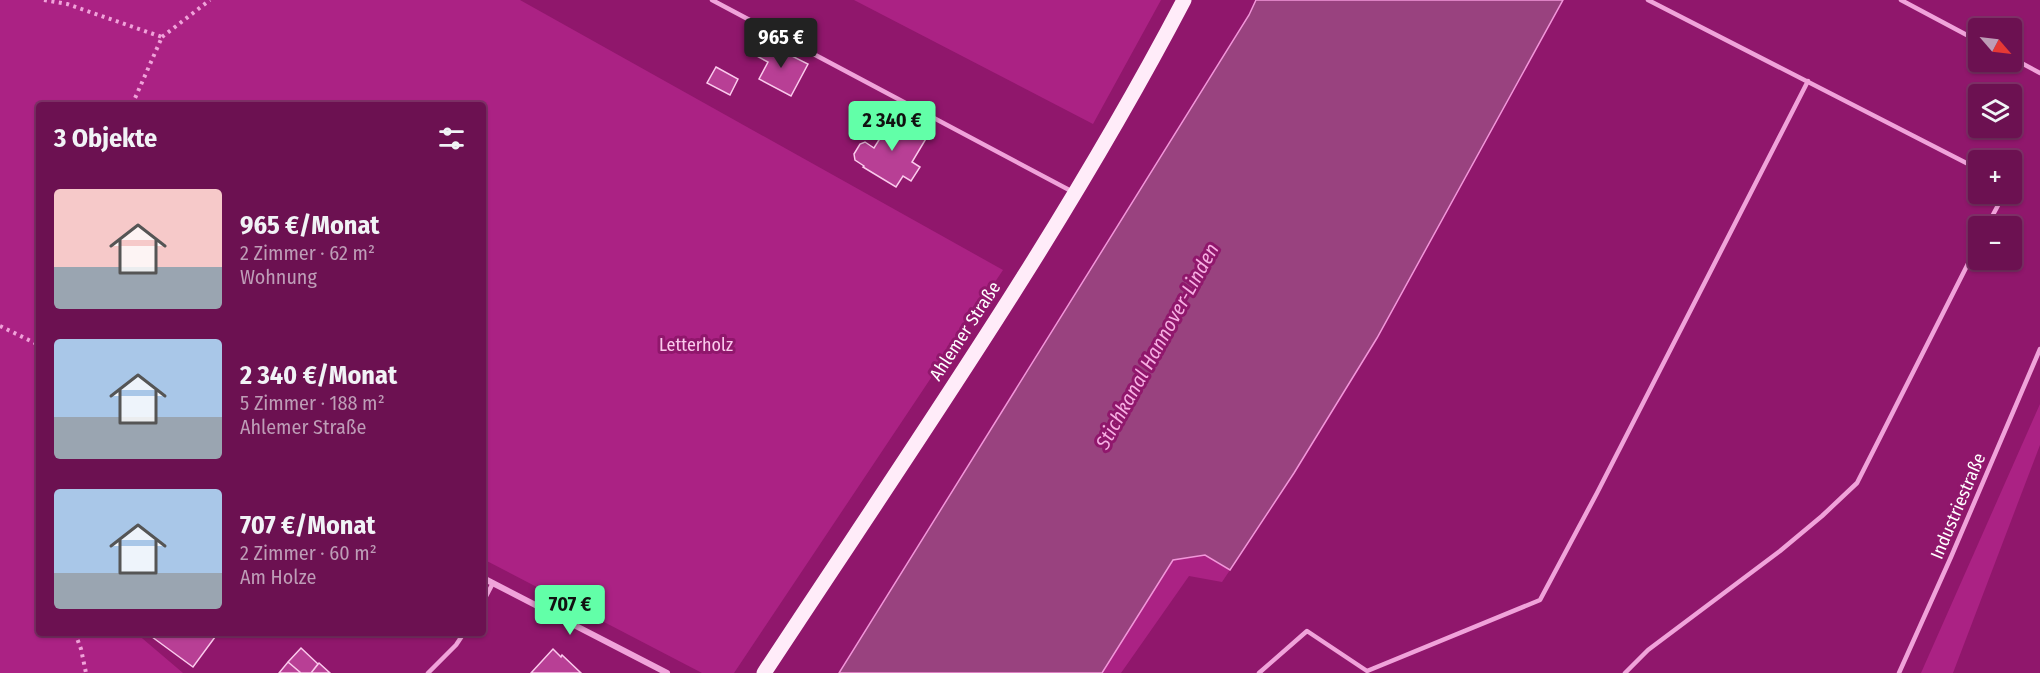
<!DOCTYPE html>
<html lang="de">
<meta charset="utf-8">
<style>
body{margin:0;font-family:"Fira Sans Condensed",sans-serif;background:#741f5b;color:#f1f3f6;height:100vh;display:flex;flex-direction:column;font-size:22px;white-space:nowrap}
*{box-sizing:border-box;margin:0}
p{font-size:20px;color:#be9db7}
.icon{flex:none;width:33px;height:33px;fill:none;stroke:currentColor;stroke-width:2;stroke-linecap:round;stroke-linejoin:round}
.map{position:relative;flex:1;overflow:hidden}
.drawer{position:absolute;left:36px;top:102px;width:450px;height:534px;display:flex;flex-direction:column;background:#6c1151;border-radius:6px;box-shadow:0 2px 4px #0004,0 0 0 2px #7f3168}
.drawer>*{flex:none}
.needle{width:39px;rotate:118deg}
.fabs{position:absolute;left:1968px;top:18px;display:grid;gap:12px}
.fabs a{display:grid;place-items:center;width:54px;height:54px;border-radius:6px;background:#6c1151;box-shadow:0 2px 4px #0004,0 0 0 2px #7f3168;font-size:30px}
.price{position:absolute;translate:-50% -51px;padding:0 14px;border-radius:6px;background:#62ffa8;color:#111;font-size:20px;line-height:39px;filter:drop-shadow(0 2px 3px #0008)}
.price::after{content:'';position:absolute;left:50%;top:36px;width:18px;height:14px;margin-left:-9px;background:inherit;clip-path:polygon(0 0,100% 0,50% 100%)}
.price.selected{background:#222;color:#fff}
ul{padding:0;list-style:none}
li{display:flex;align-items:center;gap:18px;height:150px;padding:0 18px}
li span{display:grid;place-items:center;flex:none;width:168px;height:120px;border-radius:6px;color:#555}
li>.icon{margin-inline-start:auto}
span .icon{width:72px;height:72px;fill:#fffc;stroke-width:1}
li b{font-size:26px}
h2{display:flex;justify-content:space-between;align-items:center;height:72px;padding:0 18px;font-size:26px}
.map>svg:first-child{display:block}
.green{fill:#ab2284}
.water{fill:#99427f;stroke:#f296da;stroke-width:1.5}
.building{fill:#b83f95;stroke:#fbcaed;stroke-width:1.5}
.lines{fill:none;stroke-linecap:round;stroke-linejoin:round}
.path{stroke:#f0a3da;stroke-width:4;stroke-dasharray:3 4.5;stroke-linecap:butt}
.service{stroke:#f0a3da;stroke-width:4.5}
.minor{stroke:#f0a3da;stroke-width:6}
.primary{stroke:#ffecf9;stroke-width:15}
.labels{text-anchor:middle;stroke-width:6;stroke-linejoin:round;paint-order:stroke}
.street-label{font-size:18px;fill:#fff;stroke:#90176c}
.park-label{font-size:18px;fill:#fbcaed;stroke:#90176c}
.water-label{font-size:20px;font-style:italic;fill:#f7afe3;stroke:#90176c}
</style>
<div class="map">
<svg width="2040" height="673" viewBox="0 0 2040 673">
<rect width="100%" height="100%" fill="#90176c"/>
<!-- green -->
<path class="green" d="M0,0H520L1003,270L734,673H702L483,559V105H39V633H136L183,673H0Z
M854,0H1161L1093,124Z
M2040,404V445L1953,673H1921Z
M1205,555L1230,570L1222,582L1189,576L1121,673H1102L1173,560Z"/>
<!-- water -->
<path class="water" d="M1256,0H1563L1377,338L1294,473L1230,570L1205,555L1173,560L1102,673H839L1249,15Z"/>
<!-- building -->
<path class="building" d="M758,43L774,51L776,48L808,64L791,96L759,79L768,62L753,54Z
M716,67L738,79L730,95L707,83Z
M893,117L927,137L912,162L920,167L911,181L903,176L896,187L863,167L864,166L855,160L854,154L860,144L865,142L874,148L879,140L868,134L873,125L884,132Z
M149,633H218L193,667L148,634Z
M301,648L318,664L311,673H301L288,662Z
M553,649L561,657L562,655L581,673H531Z
M288,662L301,673H279Z
M319,663L330,673H311Z"/>
<g class="lines">
<!-- path -->
<path class="path" d="M44,0L67,4L162,37L132,105
M162,37L210,0
M0,326L39,345
M75,633L81,649L86,673"/>
<!-- service -->
<path class="service" d="M712,0L1073,192
M1648,0L1978,169
M1901,0L1978,41
M2012,58L2040,73
M1987,226L2004,194
M483,602L493,583
M428,673L456,645L464,633
M1259,673L1307,631L1367,671L1540,600L1597,493L1808,81
M1625,673L1648,650L1780,551L1822,516L1857,483L1978,244
M1899,673L1951,557L2040,349"/>
<!-- minor -->
<path class="minor" d="M483,578L667,673"/>
<!-- primary -->
<path class="primary" d="M764,673C909,452 1061,235 1184,0"/>
</g>
<g class="labels">
<!-- street labels -->
<g class="street-label">
<text transform="translate(965 331) rotate(-57)" y="6">Ahlemer Straße</text>
<text transform="translate(1958 506) rotate(-67)" y="6">Industriestraße</text>
</g>
<!-- park labels -->
<g class="park-label">
<text x="696" y="351">Letterholz</text>
</g>
<!-- water labels -->
<g class="water-label">
<text transform="translate(1157 346) rotate(-61)" y="7">Stichkanal Hannover-Linden</text>
</g>
</g>
</svg>
<div class="fabs">
<a><svg class="needle" viewBox="-14 -14 28 28"><path d="M0-13l5 13h-10z" fill="#e53935"/><path d="M0 13l5-13h-10z" fill="#be9db7"/></svg></a>
<a><svg class="icon" aria-label="layers" viewBox="0 0 24 24"><path d="M12 4l9 5-9 5-9-5zM3 14l9 5 9-5"/></svg></a>
<a>+</a>
<a>−</a>
</div>
<b class="price selected" style="left:781px;top:69px">965 €</b>
<b class="price" style="left:892px;top:152px">2 340 €</b>
<b class="price" style="left:570px;top:636px">707 €</b>
<section class="drawer">
<h2>3 Objekte<svg class="icon" aria-label="filters" viewBox="0 0 24 24"><path d="M4 7h16M4 17h16"/><circle cx="9" cy="7" r="2"/><circle cx="15" cy="17" r="2"/></svg></h2>
<ul>
<li><span style="background:linear-gradient(#f6c9c9 65%,#9aa5b1 0)"><svg class="icon" aria-label="home" viewBox="0 0 24 24"><path d="M3 11l9-7 9 7M6 9v11h12V9"/></svg></span><div><b>965 €/Monat</b><p>2 Zimmer · 62 m²</p><p>Wohnung</p></div></li>
<li><span style="background:linear-gradient(#a9c7e8 65%,#9aa5b1 0)"><svg class="icon" aria-label="home" viewBox="0 0 24 24"><path d="M3 11l9-7 9 7M6 9v11h12V9"/></svg></span><div><b>2 340 €/Monat</b><p>5 Zimmer · 188 m²</p><p>Ahlemer Straße</p></div></li>
<li><span style="background:linear-gradient(#a9c7e8 70%,#9aa5b1 0)"><svg class="icon" aria-label="home" viewBox="0 0 24 24"><path d="M3 11l9-7 9 7M6 9v11h12V9"/></svg></span><div><b>707 €/Monat</b><p>2 Zimmer · 60 m²</p><p>Am Holze</p></div></li>
</ul>
</section>
</div>
